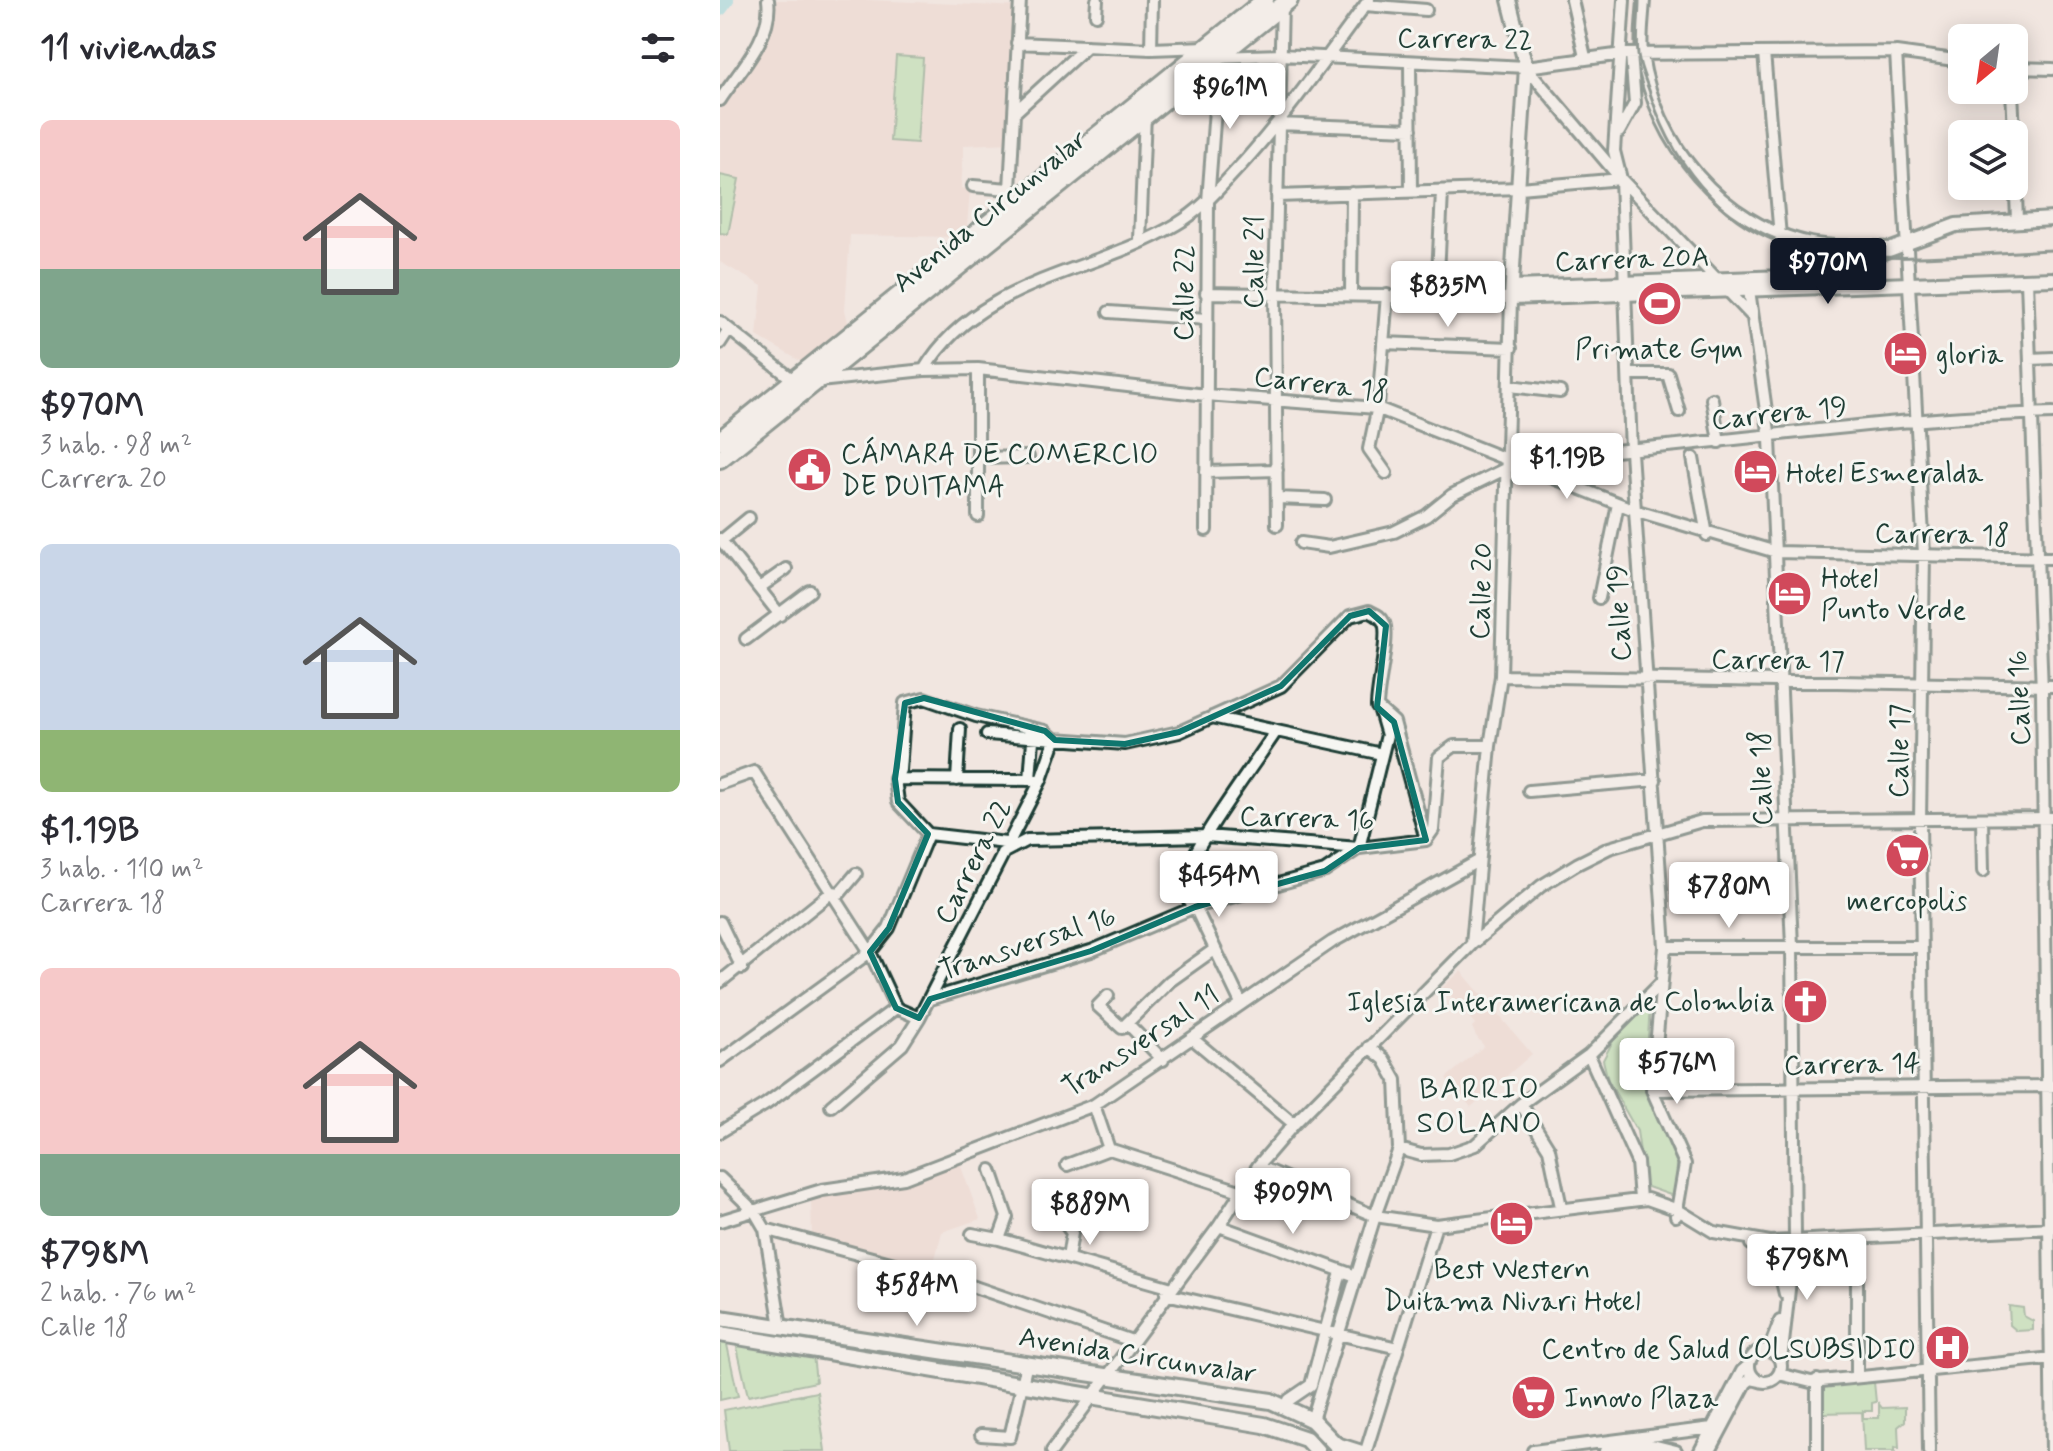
<!DOCTYPE html>
<html lang="es">
<meta charset="utf-8">
<style>
body{margin:0;font-family:Mynerve,sans-serif;background:#f2f2f3;color:#2b2b33;height:100vh;display:flex;flex-direction:column;font-size:30px;white-space:nowrap}
*{box-sizing:border-box;margin:0}
p{font-size:26px;color:#7c7c81}
.icon{flex:none;width:44px;height:44px;fill:none;stroke:currentColor;stroke-width:2;stroke-linecap:round;stroke-linejoin:round}
.map{position:relative;flex:1;overflow:hidden}
.side{display:flex;flex-direction:column;background:#fff;width:720px}
.side>*{flex:none}
.needle{width:52px;rotate:209deg}
.fabs{position:absolute;left:1228px;top:24px;display:grid;gap:16px}
.fabs a{display:grid;place-items:center;width:80px;height:80px;border-radius:12px;background:#fff;box-shadow:0 4px 20px #0003;font-size:40px}
.price{position:absolute;translate:-50% -68px;padding:0 18px;border-radius:8px;background:#fff;color:#222;font-size:26px;line-height:52px;filter:drop-shadow(0 2px 4px #0008)}
.price::after{content:'';position:absolute;left:50%;top:48px;width:24px;height:18px;margin-left:-12px;background:inherit;clip-path:polygon(0 0,100% 0,50% 100%)}
.price.on{background:#111827;color:#fff}
ul{padding:0;list-style:none}
li{display:grid;align-content:center;gap:16px;height:424px;padding:0 40px}
li span{display:grid;place-items:center;height:248px;border-radius:12px;color:#555}
li>.icon{margin-inline-start:auto}
span .icon{width:144px;height:144px;fill:#fffc;stroke-width:1}
li b{font-size:34px}
h2{display:flex;justify-content:space-between;align-items:center;height:96px;padding:0 40px;font-size:34px}
main{display:flex;flex:1;min-height:0}
.map>svg:first-child{display:block}
.built{fill:#ecd3ca}
.green{fill:#a6db9e;stroke:#628c69;stroke-width:2}
.lines{fill:none;stroke-linecap:round;stroke-linejoin:round}
.river{stroke:#85d6dc;stroke-width:16}
.minor-casing{stroke:#1f3d34;stroke-width:16}
.tertiary-casing{stroke:#1f3d34;stroke-width:18}
.secondary-casing{stroke:#1f3d34;stroke-width:20}
.trunk-casing{stroke:#1f3d34;stroke-width:22}
.minor{stroke:#f6f6f2;stroke-width:10}
.tertiary{stroke:#f6f6f2;stroke-width:12}
.secondary{stroke:#f6f6f2;stroke-width:14}
.trunk{stroke:#f6f6f2;stroke-width:16}
.rail{stroke:#1f3d34;stroke-width:3}
.marked{fill:none;stroke:#0f766e;stroke-width:6;stroke-linejoin:round}
.labels{text-anchor:middle;stroke-width:6;stroke-linejoin:round;paint-order:stroke}
.street-label{font-size:28px;fill:#1f3d34;stroke:#f6f6f2}
.poi-label{font-size:28px;fill:#1f3d34;stroke:#f6f6f2;text-anchor:start}
.neighbourhood-label{font-size:30px;letter-spacing:2px;fill:#1f3d34;stroke:#f6f6f2}
</style>
<main>
<section class="side">
<h2>11 viviendas<svg class="icon" aria-label="filters" viewBox="0 0 24 24"><path d="M4 7h16M4 17h16"/><circle cx="9" cy="7" r="2"/><circle cx="15" cy="17" r="2"/></svg></h2>
<ul>
<li><span style="background:linear-gradient(#f6c9c9 60%,#7fa58c 0)"><svg class="icon" aria-label="home" viewBox="0 0 24 24"><path d="M3 11l9-7 9 7M6 9v11h12V9"/></svg></span><div><b>$970M</b><p>3 hab. · 98 m²</p><p>Carrera 20</p></div></li>
<li><span style="background:linear-gradient(#c9d6e8 75%,#8fb573 0)"><svg class="icon" aria-label="home" viewBox="0 0 24 24"><path d="M3 11l9-7 9 7M6 9v11h12V9"/></svg></span><div><b>$1.19B</b><p>3 hab. · 110 m²</p><p>Carrera 18</p></div></li>
<li><span style="background:linear-gradient(#f6c9c9 75%,#7fa58c 0)"><svg class="icon" aria-label="home" viewBox="0 0 24 24"><path d="M3 11l9-7 9 7M6 9v11h12V9"/></svg></span><div><b>$798M</b><p>2 hab. · 76 m²</p><p>Calle 18</p></div></li>
</ul>
</section>
<div class="map">
<svg width="1333" height="1451" viewBox="0 0 1333 1451">
<rect width="100%" height="100%" fill="#f1e6e0"/>
<filter id="ink" filterUnits="userSpaceOnUse"><feTurbulence type="fractalNoise" baseFrequency=".0125" numOctaves="2"/><feDisplacementMap in="SourceGraphic" scale="16" xChannelSelector="R" yChannelSelector="G"/><feConvolveMatrix kernelMatrix="1 2 1 2 8 2 1 2 1" color-interpolation-filters="sRGB"/></filter>
<g filter="url(#ink)">
<!-- built -->
<path class="built" d="M49,0H150L300,7L292,143L244,145L241,188L250,190L247,226L234,237L130,235L125,310L130,331L82,362L37,336L42,286L0,262V100L41,37Z
M741,971L812,1054L751,1107L726,1078L764,1046L756,1036L752,1027L755,1024L723,987Z
M240,1164L260,1219L222,1232L212,1270L92,1238L91,1199L183,1184Z"/>
<!-- green -->
<path class="green" d="M176,56L203,58L197,143L170,141Z
M0,175L19,179L8,234L0,233Z
M922,1003L930,1005L925,1084L957,1164L956,1197L925,1186L917,1131L888,1080L883,1060L898,1031Z
M1289,1306L1303,1308L1304,1316L1313,1321V1330L1297,1331L1290,1325Z
M0,1340H6L18,1396L0,1400Z
M16,1343L93,1355L96,1382L28,1396Z
M1154,1382L1156,1402L1152,1403V1411H1143V1418H1159V1404L1162,1408L1185,1407V1421L1178,1427L1179,1448L1175,1447V1451H1144L1142,1412L1102,1413L1100,1384Z
M97,1392L105,1451H9L4,1410Z"/>
<g class="lines">
<!-- river -->
<path class="river" d="M0,8L6,0"/>
<defs>
<path id="minor" d="M852,0L865,57
M904,0L894,151L901,179L911,452L945,947L932,1090L965,1164L956,1216
M924,0C923,17 920,38 922,55C935,143 1002,225 1091,243C1116,248 1144,246 1170,248
M645,5L706,10
M376,15L377,0
M297,43L431,49L486,47
M431,49L432,0
M1176,52L1204,554L1200,820L1209,1451
M1044,53L1064,282
M498,57L561,55L806,67L903,54L1176,52L1242,61
M690,62L691,192
M806,67L901,179L1032,316
M1294,68L1333,69
M1292,90L1294,134
M0,100C19,71 53,37 48,0
M294,113L367,46
M557,124L691,129
M899,132L915,103L911,54
M1294,145L1297,220
M253,186L289,189
M557,196L800,188L901,179
M289,208L300,0
M420,240L425,114
M1307,280L1322,692L1332,1451
M1029,290L1050,439L1072,946L1075,1236L1061,1361
M486,293L791,298L781,676L770,746L752,944
M631,293L632,193
M717,296L722,192
M389,312L487,319
M0,322L77,383
M0,343L9,329
M663,343L791,348
M1310,359L1333,358
M204,370C258,279 373,274 457,224C483,209 502,185 523,163C569,112 608,55 649,0
M909,374H948L959,411
M99,381L204,370L258,369L486,395L657,408L917,511L1056,552L1333,558
M790,386L840,392
M992,399L999,442
M258,458L308,457
M795,458C975,449 1153,417 1333,413
M973,458L987,535
M486,472L557,470
M666,473L649,449L658,406L667,295
M557,498L605,500
M258,516V369
M557,525L555,291L562,3
M486,530L488,201L499,57
M0,539L60,615
M1,541L29,518
M581,543L609,547L674,532L706,516L732,495L789,467
M39,588L66,569
M879,598L898,504
M26,639L90,591
M781,676L1333,686
M492,717L662,754
M267,734L405,744L459,732L561,686L630,616L649,611C655,614 661,616 664,623C670,637 657,687 657,707L674,722L706,840
M175,779L321,780
M237,780L240,729
M310,780L313,740
M0,784L34,772L150,952L176,1008
M809,791L935,780
M1262,819L1263,871
M208,834L286,843
M282,853L307,840L486,836L639,848L706,840L713,830L719,757L734,746H770
M0,922L22,968
M945,947H1201
M0,982L112,892L120,893L136,874
M388,996L378,1006L402,1028L450,981L495,949
M210,999L371,951L475,907L605,871L639,848L667,735L660,711
M521,1003L475,907C467,900 461,892 463,881C467,855 537,760 555,733
M176,1008L199,1018
M408,1024L443,1060
M473,1039L574,1124
M869,1055L917,1162L920,1199
M0,1061L150,952L169,928L208,834L178,802L175,779
M932,1090L1333,1086
M801,1104L829,1149L841,1207
M374,1105L389,1149
M111,1106L182,1045L199,1018L321,780L335,740L325,731L256,716L204,698L185,703L180,770L175,779
M0,1132L46,1104L176,1008
M389,1149L520,1191
M679,1149L701,1155L729,1154L755,1145L801,1104L869,1055L940,984
M347,1165L389,1149
M538,1166L655,1216L716,1225L927,1199L958,1210L994,1232L1050,1242L1333,1228
M0,1178L35,1212L45,1229L61,1327
M322,1193L352,1233L348,1258
M0,1221L102,1190L184,1178L374,1105L612,942L758,861
M499,1226L636,1276
M45,1229L237,1281L412,1341
M252,1234L279,1239L287,1217L271,1170
M279,1239L452,1288
M1031,1244L1056,1256L1065,1294
M446,1294L678,1348
M1049,1350L1060,1321
M1029 1366a16 16 0 1 1 32 0a16 16 0 1 1-32 0Z
M1059,1374L1091,1382L1333,1358
M1137,1377V1238
M1097,1380V1451
M569,1400L591,1385L621,1272
M592,1420L655,1216L679,1149L676,1080L664,1059L649,1047
M261,1435L290,1437L307,1363
M617,1443L642,1451
M332,1451L499,1226L538,1166L574,1124L752,944L821,886L857,864L889,848L982,821L1333,818
M646,1451L716,1225
M813,1451L992,1428
M885,1451L932,1445L956,1451
M980,1451L1022,1371L1029,1365
M990,1451L1026,1383L1031,1379L1041,1381"/>
<path id="tertiary" d="M789,0L806,67L791,298L1333,279
M792,287L1064,277L1126,266L1236,225L1333,219"/>
<path id="secondary" d="M0,1318L551,1401L592,1420L622,1451
M0,1334L544,1425L586,1439L597,1451"/>
<path id="trunk" d="M0,440L545,0
M0,459L569,0"/>
</defs>
<!-- minor casing -->
<use href="#minor" class="minor-casing"/>
<!-- tertiary casing -->
<use href="#tertiary" class="tertiary-casing"/>
<!-- secondary casing -->
<use href="#secondary" class="secondary-casing"/>
<!-- trunk casing -->
<use href="#trunk" class="trunk-casing"/>
<!-- minor -->
<use href="#minor" class="minor"/>
<!-- tertiary -->
<use href="#tertiary" class="tertiary"/>
<!-- secondary -->
<use href="#secondary" class="secondary"/>
<!-- trunk -->
<use href="#trunk" class="trunk"/>
<!-- rail -->
<path class="rail" d="M919,0C919,18 916,37 918,55C920,69 927,83 931,96C955,169 1009,236 1089,250C1168,265 1253,253 1333,250"/>
</g>
</g>
<!-- marked area -->
<path d="M0 0H1333V1451H0ZM649,611L666,626L657,707L674,722L706,840L639,848L605,871L475,907L371,951L210,999L199,1018L176,1008L150,952L169,928L208,834L178,802L175,779L185,703L204,698L325,731L335,740L405,744L459,732L561,686L630,616Z" fill="#f1e6e0" fill-opacity=".55" fill-rule="evenodd"/>
<path class="marked" d="M649,611L666,626L657,707L674,722L706,840L639,848L605,871L475,907L371,951L210,999L199,1018L176,1008L150,952L169,928L208,834L178,802L175,779L185,703L204,698L325,731L335,740L405,744L459,732L561,686L630,616Z"/>
<!-- icons -->
<defs>
<symbol id="stadium-disc" viewBox="-11 -11 22 22"><circle r="9.5" fill="#d1495b" stroke="#f6f6f2"/><path d="M0-5a6.5 5 0 1 0 0 10a6.5 5 0 1 0 0-10ZM-3.5-1.8h7v3.6h-7Z" fill="#fff"/></symbol>
<symbol id="hotel-disc" viewBox="-11 -11 22 22"><circle r="9.5" fill="#d1495b" stroke="#f6f6f2"/><path d="M-6-4.5h1.5V1H6V5H4.5V3h-9V5H-6ZM-4 0a1.8 1.8 0 1 1 3.6 0ZM.5 0V-2.5h3Q6-2.5 6 0Z" fill="#fff"/></symbol>
<symbol id="civic-disc" viewBox="-11 -11 22 22"><circle r="9.5" fill="#d1495b" stroke="#f6f6f2"/><path d="M-.6-6.5H3V-4.5H.6V-3L4-1V1h2V6H-6V1h2V-1L-.6-3ZM-1.2 2.5V6h2.4V2.5Z" fill="#fff"/></symbol>
<symbol id="supermarket-disc" viewBox="-11 -11 22 22"><circle r="9.5" fill="#d1495b" stroke="#f6f6f2"/><path d="M-6-5.5h2.5l.6 2H6L4.5 2H-2.5L-4.4-4H-6ZM-1.5 3.2a1.3 1.3 0 1 0 .1 0ZM3 3.2a1.3 1.3 0 1 0 .1 0Z" fill="#fff"/></symbol>
<symbol id="church-disc" viewBox="-11 -11 22 22"><circle r="9.5" fill="#d1495b" stroke="#f6f6f2"/><path d="M-1.2-6h2.4v3.5h3.3v2.4h-3.3V6h-2.4V-.1h-3.3v-2.4h3.3Z" fill="#fff"/></symbol>
<symbol id="hospital-disc" viewBox="-11 -11 22 22"><circle r="9.5" fill="#d1495b" stroke="#f6f6f2"/><path d="M-5-5h3v3.5h4V-5h3V5h-3V1.5h-4V5h-3Z" fill="#fff"/></symbol>
</defs>
<g fill-rule="evenodd">
<use href="#stadium-disc" x="914" y="278" width="51" height="51"/>
<use href="#hotel-disc" x="1160" y="328" width="51" height="51"/>
<use href="#civic-disc" x="64" y="444" width="51" height="51"/>
<use href="#hotel-disc" x="1010" y="446" width="51" height="51"/>
<use href="#hotel-disc" x="1044" y="568" width="51" height="51"/>
<use href="#supermarket-disc" x="1162" y="830" width="51" height="51"/>
<use href="#church-disc" x="1060" y="976" width="51" height="51"/>
<use href="#hotel-disc" x="766" y="1198" width="51" height="51"/>
<use href="#hospital-disc" x="1202" y="1322" width="51" height="51"/>
<use href="#supermarket-disc" x="788" y="1372" width="51" height="51"/>
</g>
<g class="labels">
<!-- street labels -->
<g class="street-label">
<text transform="translate(745 38) rotate(1)" y="10">Carrera 22</text>
<text transform="translate(269 210) rotate(-39)" y="10">Avenida Circunvalar</text>
<text transform="translate(912 258) rotate(-2)" y="10">Carrera 20A</text>
<text transform="translate(533 262) rotate(-89)" y="10">Calle 21</text>
<text transform="translate(463 293) rotate(-89)" y="10">Calle 22</text>
<text transform="translate(601 383) rotate(7)" y="10">Carrera 18</text>
<text transform="translate(1059 412) rotate(-6)" y="10">Carrera 19</text>
<text transform="translate(1222 533) rotate(1)" y="10">Carrera 18</text>
<text transform="translate(760 591) rotate(-88)" y="10">Calle 20</text>
<text transform="translate(898 613) rotate(-93)" y="10">Calle 19</text>
<text transform="translate(1058 659) rotate(1)" y="10">Carrera 17</text>
<text transform="translate(1298 698) rotate(-92)" y="10">Calle 16</text>
<text transform="translate(1178 751) rotate(-89)" y="10">Calle 17</text>
<text transform="translate(1040 778) rotate(-92)" y="10">Calle 18</text>
<text transform="translate(587 817) rotate(2)" y="10">Carrera 16</text>
<text transform="translate(252 861) rotate(-63)" y="10">Carrera 22</text>
<text transform="translate(307 942) rotate(-18)" y="10">Transversal 16</text>
<text transform="translate(420 1040) rotate(-33)" y="10">Transversal 11</text>
<text transform="translate(1132 1063) rotate(-1)" y="10">Carrera 14</text>
<text transform="translate(418 1354) rotate(9)" y="10">Avenida Circunvalar</text>
</g>
<!-- poi labels -->
<g class="poi-label">
<text x="939" y="358" text-anchor="middle">Primate Gym</text>
<text x="1216" y="363">gloria</text>
<text x="121" y="463">CÁMARA DE COMERCIO<tspan x="121" dy="32">DE DUITAMA</tspan></text>
<text x="1066" y="482">Hotel Esmeralda</text>
<text x="1101" y="587">Hotel<tspan x="1101" dy="32">Punto Verde</tspan></text>
<text x="1187" y="910" text-anchor="middle">mercopolis</text>
<text x="1055" y="1011" text-anchor="end">Iglesia Interamericana de Colombia</text>
<text x="792" y="1278" text-anchor="middle">Best Western<tspan x="792" dy="32">Duitama Nivari Hotel</tspan></text>
<text x="1196" y="1358" text-anchor="end">Centro de Salud COLSUBSIDIO</text>
<text x="844" y="1407">Innovo Plaza</text>
</g>
<!-- neighbourhood labels -->
<g class="neighbourhood-label">
<text x="760" y="1098">BARRIO<tspan x="760" dy="34">SOLANO</tspan></text>
</g>
</g>
</svg>
<div class="fabs">
<a><svg class="needle" viewBox="-14 -14 28 28"><path d="M0-13l5 13h-10z" fill="#e53935"/><path d="M0 13l5-13h-10z" fill="#7c7c81"/></svg></a>
<a><svg class="icon" aria-label="layers" viewBox="0 0 24 24"><path d="M12 4l9 5-9 5-9-5zM3 14l9 5 9-5"/></svg></a>
</div>
<b class="price" style="left:510px;top:131px">$961M</b>
<b class="price on" style="left:1108px;top:306px">$970M</b>
<b class="price" style="left:728px;top:329px">$835M</b>
<b class="price" style="left:847px;top:501px">$1.19B</b>
<b class="price" style="left:499px;top:919px">$454M</b>
<b class="price" style="left:1009px;top:930px">$780M</b>
<b class="price" style="left:957px;top:1106px">$576M</b>
<b class="price" style="left:573px;top:1236px">$909M</b>
<b class="price" style="left:370px;top:1247px">$889M</b>
<b class="price" style="left:1087px;top:1302px">$798M</b>
<b class="price" style="left:197px;top:1328px">$584M</b>
</div>
</main>
